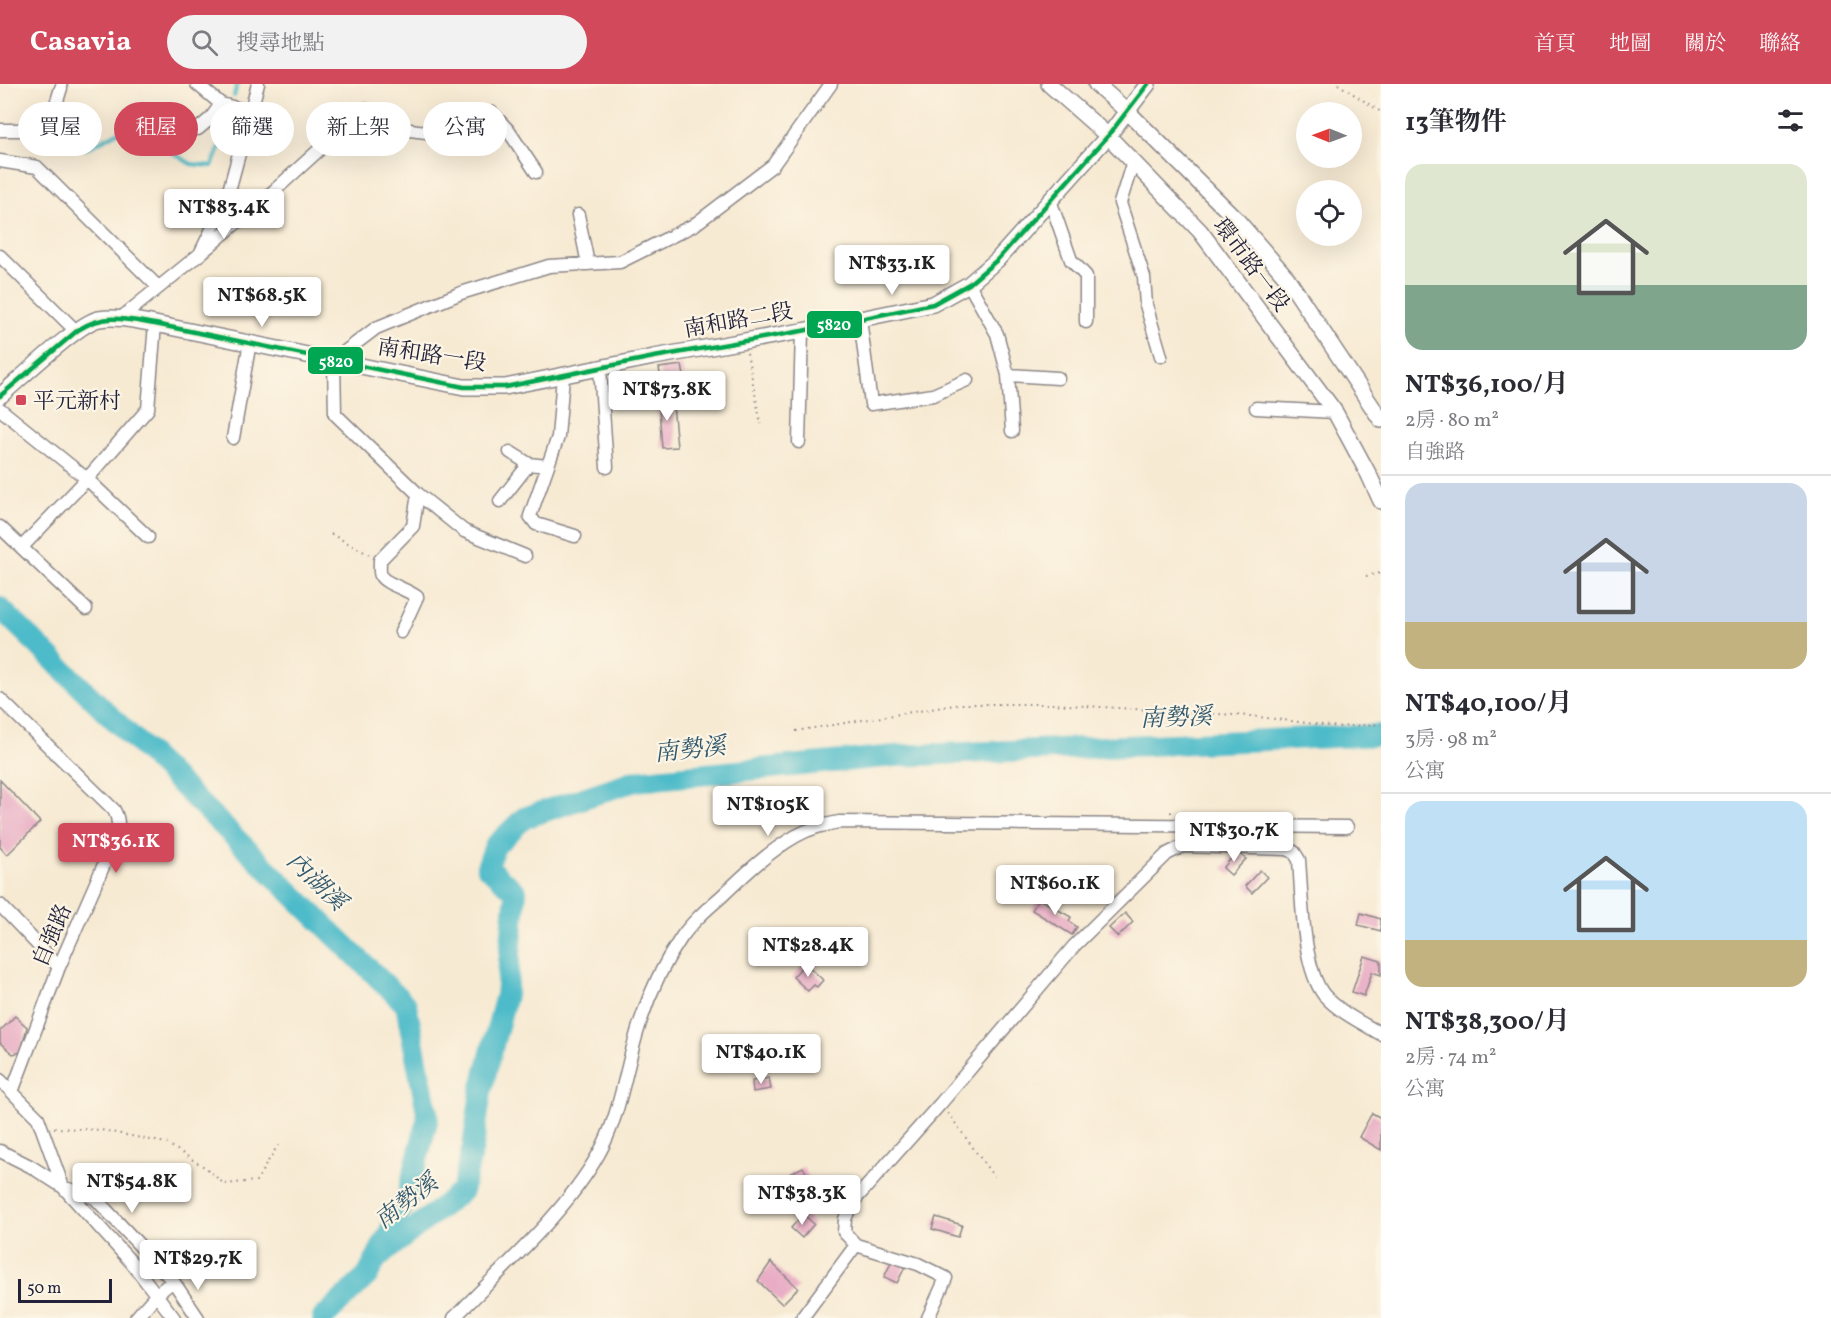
<!DOCTYPE html>
<html lang="zh-TW">
<meta charset="utf-8">
<style>
body{margin:0;font-family:Vollkorn,"Noto Serif TC",serif;background:#f2f2f3;color:#2b2b33;height:100vh;display:flex;flex-direction:column;font-size:22px;white-space:nowrap}
*{box-sizing:border-box;margin:0}
p{font-size:20px;color:#7c7c81}
.icon{flex:none;width:33px;height:33px;fill:none;stroke:currentColor;stroke-width:2;stroke-linecap:round;stroke-linejoin:round}
.map{position:relative;flex:1;overflow:hidden}
.details{display:flex;flex-direction:column;background:#fff;width:450px}
.details>*{flex:none}
.top-card{position:absolute;left:18px;top:18px;width:570px;height:54px;display:flex;gap:12px}
.needle{width:39px;rotate:271deg}
.fabs{position:absolute;left:1296px;top:18px;display:grid;gap:12px}
.fabs a{display:grid;place-items:center;width:66px;height:66px;border-radius:50%;background:#fff;box-shadow:0 6px 24px #0002;font-size:30px}
.scale{position:absolute;left:18px;bottom:15px;width:94px;box-sizing:border-box;padding-left:6px;border:3px solid #22223b;border-top:0;font-size:16px;line-height:21px;white-space:nowrap;color:#22223b;-webkit-text-stroke:4px #fcf5e5;paint-order:stroke}
.price{position:absolute;translate:-50% -51px;padding:0 14px;border-radius:6px;background:#fff;color:#222;font-size:20px;line-height:39px;filter:drop-shadow(0 2px 3px #0008)}
.price::after{content:'';position:absolute;left:50%;top:36px;width:18px;height:14px;margin-left:-9px;background:inherit;clip-path:polygon(0 0,100% 0,50% 100%)}
.price.selected{background:#d1495b;color:#fff}
ul{padding:0;list-style:none}
li{display:grid;align-content:center;gap:12px;height:318px;padding:0 24px}
li+li{border-top:2px solid #e1e1e2}
li span{display:grid;place-items:center;height:186px;border-radius:18px;color:#555}
li>.icon{margin-inline-start:auto}
span .icon{width:108px;height:108px;fill:#fffc;stroke-width:1}
li b{font-size:26px}
h2{display:flex;justify-content:space-between;align-items:center;height:72px;padding:0 24px;font-size:26px}
.pill{padding:0 21px;border-radius:27px;background:#fff;box-shadow:0 6px 24px #0002;font-size:21px;line-height:54px}
.pill.selected{background:#d1495b;color:#fff}
header{display:flex;align-items:center;gap:36px;box-sizing:border-box;height:84px;padding:0 30px;background:#d1495b;color:#fff}
header strong{font-size:28px}
nav{display:flex;gap:33px;margin-inline-start:auto;font-size:21px}
.search{width:420px;height:54px;background:#f2f2f3;display:flex;align-items:center;gap:15px;box-sizing:border-box;padding:0 21px;border-radius:33px;color:#7c7c81;font-size:22px}
main{display:flex;flex:1;min-height:0}
.map>svg:first-child{display:block}
.lines{fill:none;stroke-linecap:round;stroke-linejoin:round}
.stream{stroke:#4ebbc9;stroke-width:4}
.river{stroke:#4ebbc9;stroke-width:22}
.building{fill:#e8acc4}
.minor-casing{stroke:#8c8687;stroke-width:15}
.major-casing{stroke:#8c8687;stroke-width:18}
.path{stroke:#8c8687;stroke-width:2;stroke-dasharray:1.5 4.5;stroke-linecap:butt}
.minor{stroke:#fff;stroke-width:12}
.major{stroke:#fff;stroke-width:15}
.bus-1-casing{stroke:#fcf5e5;stroke-width:9}
.bus-1{stroke:#00a651;stroke-width:4.5}
.poi-dot{fill:#d1495b;stroke:#fcf5e5;stroke-width:2}
.labels{text-anchor:middle;stroke-width:4.5;stroke-linejoin:round;paint-order:stroke}
.street-label{font-size:22px;fill:#22223b;stroke:#fcf5e5}
.poi-label{font-size:22px;fill:#22223b;stroke:#fcf5e5;text-anchor:start}
.water-label{font-size:24px;font-style:italic;fill:#31586d;stroke:#fcf5e5}
.line-badge{stroke:#fcf5e5;stroke-width:2}
.badge-label{font-size:16px;text-anchor:middle;font-weight:bold;fill:#fff}
</style>
<header>
<strong>Casavia</strong>
<div class="search"><svg class="icon" aria-label="search" viewBox="0 0 24 24"><circle cx="10" cy="10" r="6"/><path d="M15 15l6 6"/></svg>搜尋地點</div>
<nav><a>首頁</a><a>地圖</a><a>關於</a><a>聯絡</a></nav>
</header>
<main>
<div class="map">
<svg width="1381" height="1234" viewBox="0 0 1381 1234">
<rect width="100%" height="100%" fill="#fcf5e5"/>
<filter id="ink" filterUnits="userSpaceOnUse"><feTurbulence type="fractalNoise" baseFrequency=".0167" numOctaves="2"/><feDisplacementMap in="SourceGraphic" scale="12" xChannelSelector="R" yChannelSelector="G"/><feConvolveMatrix kernelMatrix="1 2 1 2 8 2 1 2 1" color-interpolation-filters="sRGB"/></filter>
<filter id="wash" filterUnits="userSpaceOnUse"><feTurbulence type="fractalNoise" baseFrequency=".008" numOctaves="4" result="noise"/><feDisplacementMap in="SourceGraphic" scale="24" xChannelSelector="R" yChannelSelector="G"/><feGaussianBlur stdDeviation="1.35" result="paint"/><feColorMatrix in="noise" values="0 0 0 0 0 0 0 0 0 0 0 0 0 0 0 0 0 1.4 0 .05"/><feComposite in="paint" operator="in"/></filter>
<g filter="url(#wash)">
<rect width="100%" height="100%" fill="#f7ead3"/>
<g class="lines">
<!-- stream -->
<path class="stream" d="M234,12L237,0
M86,65L125,44L149,54L191,80L212,82L225,51L230,31"/>
<!-- river -->
<path class="river" d="M0,524L406,921L428,1033L408,1111L368,1191L323,1234
M375,1176L462,1107L473,1063L481,1007L506,911L516,808L487,783L495,762L524,734L634,697L895,672L1381,651"/>
</g>
<g id="blocks">
<!-- building -->
<path class="building" d="M682,281L684,292L661,295L659,284Z
M672,310L677,363L662,364L658,312Z
M0,696L40,738L7,771L0,763Z
M1237,768L1246,775L1231,791L1223,784Z
M1260,786L1267,793L1252,809L1245,802Z
M1037,789L1050,797L1039,815L1026,807Z
M1039,815L1071,833L1069,837L1077,843L1072,851L1032,826Z
M1125,829L1133,838L1118,853L1109,844Z
M1361,829L1381,835V847L1358,841Z
M1364,872L1381,877V891L1372,888L1364,912L1352,908Z
M805,879L823,896L817,903L814,901L808,907L793,893Z
M15,932L27,943L21,968L13,970L0,959V947Z
M769,994L771,1005L753,1008L752,997Z
M1372,1029L1381,1034V1066L1359,1053Z
M803,1083L816,1107L802,1114L789,1090Z
M803,1130L814,1140L802,1154L791,1144Z
M936,1133L962,1141L958,1153L932,1145Z
M893,1175L906,1181L897,1199L884,1193Z
M771,1178L798,1204L782,1220L758,1197Z"/>
</g>
</g>
<g filter="url(#ink)">
<use href="#blocks" fill-opacity="0" stroke="#8c8687" stroke-width="1.5"/>
<g class="lines">
<defs>
<path id="minor" d="M197,0L221,20L252,28
M198,45L211,34L221,20
M0,46H19L53,30L61,4
M0,77L37,83L158,203
M1133,77L1120,119L1144,193L1146,221L1161,272
M1050,116L1071,176L1086,192V238
M578,131L588,180
M200,170L275,106L364,25L376,28L402,45L434,49L459,44L492,29L508,46L536,88
M0,172L76,247
M969,200L997,250L1008,291L1012,347
M121,234L200,170L227,114L258,0
M860,235L871,320L933,311L967,296
M600,284L607,383
M1008,291L1058,294
M563,292L558,353L530,432L536,440L575,452
M1256,324L1335,328
M0,325L87,395L148,453
M233,354L250,258
M799,358L802,247
M510,368L529,380
M500,417L529,380L547,382
M0,443L86,525
M22,463L87,395L148,325L155,240
M525,472L464,447L418,410L335,330L334,276L376,244L461,209L549,182L620,178L694,141L773,81L831,0
M401,548L417,513C409,506 384,499 381,492C379,488 380,481 380,476L413,442L418,410
M0,615L114,726C121,739 118,747 113,760L59,883L12,1008
M0,821L59,883
M0,996L38,1034L63,1103L132,1179L174,1234
M0,1067L30,1082L63,1103L95,1114L173,1197L198,1234
M856,1161L918,1180L946,1194L928,1234
M136,1234L157,1210L173,1197
M454,1234C502,1184 564,1131 598,1071C621,1032 626,979 641,936C650,908 664,879 681,854C692,838 707,825 722,812C745,790 768,768 796,752C810,744 824,741 839,738L1347,743
M802,1234L856,1161L844,1148L845,1135L852,1119L941,1019L1074,862L1167,770L1183,762L1287,765L1294,768L1299,776C1302,812 1302,883 1324,911C1339,928 1362,939 1381,950"/>
<path id="major" d="M1049,0L1108,52L1200,147L1335,328L1369,391L1381,417
M1096,0L1127,27L1235,134L1287,194L1381,336
M0,312C19,296 79,238 99,235C118,232 137,237 155,240L464,303H505L654,273L802,247L933,220L969,200L997,176L1108,52L1148,0"/>
</defs>
<!-- minor casing -->
<use href="#minor" class="minor-casing"/>
<!-- major casing -->
<use href="#major" class="major-casing"/>
<!-- path -->
<path class="path" d="M1338,0L1381,28
M747,269L761,340
M331,450L370,471
M1366,492L1381,489
M796,647L961,620H1052L1251,632L1338,643L1381,640
M1171,729V723
M948,1029L994,1093
M54,1044L101,1046L166,1059L206,1084L224,1100L256,1097L278,1061"/>
<!-- minor -->
<use href="#minor" class="minor"/>
<!-- major -->
<use href="#major" class="major"/>
<defs>
<path id="bus-1" d="M0,312L78,246C105,229 125,235 155,240L464,303H505L654,273L802,247L933,220L969,200L997,176L1108,52L1148,0"/>
</defs>
<!-- bus-1 casing -->
<use href="#bus-1" class="bus-1-casing"/>
<!-- bus-1 -->
<use href="#bus-1" class="bus-1"/>
</g>
</g>
<!-- markers -->
<rect class="poi-dot" x="15" y="310" width="12" height="12" rx="3"/>
<g class="labels">
<!-- street labels -->
<g class="street-label">
<text transform="translate(1252 180) rotate(53)" y="8">環市路一段</text>
<text transform="translate(738 235) rotate(-10)" y="8">南和路二段</text>
<text transform="translate(432 270) rotate(9)" y="8">南和路一段</text>
<text transform="translate(51 851) rotate(-67)" y="8">自強路</text>
</g>
<!-- poi labels -->
<g class="poi-label">
<text x="33" y="324">平元新村</text>
</g>
<!-- water labels -->
<g class="water-label">
<text transform="translate(1176 633) rotate(-2)" y="8">南勢溪</text>
<text transform="translate(690 665) rotate(-6)" y="8">南勢溪</text>
<text transform="translate(317 797) rotate(44)" y="8">內湖溪</text>
<text transform="translate(406 1117) rotate(-38)" y="8">南勢溪</text>
</g>
</g>
<g class="line-badge">
<rect x="806" y="226" width="57" height="29" rx="6" fill="#00a651"/>
<rect x="307" y="262" width="57" height="29" rx="6" fill="#00a651"/>
</g>
<g class="badge-label">
<text x="834" y="246">5820</text>
<text x="336" y="283">5820</text>
</g>
</svg>
<div class="fabs">
<a><svg class="needle" viewBox="-14 -14 28 28"><path d="M0-13l5 13h-10z" fill="#e53935"/><path d="M0 13l5-13h-10z" fill="#7c7c81"/></svg></a>
<a><svg class="icon" aria-label="locate" viewBox="0 0 24 24"><circle cx="12" cy="12" r="6"/><path d="M12 2v4M12 18v4M2 12h4M18 12h4"/></svg></a>
</div>
<div class="scale">50 m</div>
<b class="price" style="left:224px;top:156px">NT$83.4K</b>
<b class="price" style="left:892px;top:212px">NT$33.1K</b>
<b class="price" style="left:262px;top:244px">NT$68.5K</b>
<b class="price" style="left:667px;top:338px">NT$73.8K</b>
<b class="price" style="left:768px;top:753px">NT$105K</b>
<b class="price" style="left:1234px;top:779px">NT$30.7K</b>
<b class="price selected" style="left:116px;top:790px">NT$36.1K</b>
<b class="price" style="left:1055px;top:832px">NT$60.1K</b>
<b class="price" style="left:808px;top:894px">NT$28.4K</b>
<b class="price" style="left:761px;top:1001px">NT$40.1K</b>
<b class="price" style="left:132px;top:1130px">NT$54.8K</b>
<b class="price" style="left:802px;top:1142px">NT$38.3K</b>
<b class="price" style="left:198px;top:1207px">NT$29.7K</b>
<div class="top-card">
<a class="pill">買屋</a>
<a class="pill selected">租屋</a>
<a class="pill">篩選</a>
<a class="pill">新上架</a>
<a class="pill">公寓</a>
</div>
</div>
<section class="details">
<h2>13筆物件<svg class="icon" aria-label="filters" viewBox="0 0 24 24"><path d="M4 7h16M4 17h16"/><circle cx="9" cy="7" r="2"/><circle cx="15" cy="17" r="2"/></svg></h2>
<ul>
<li><span style="background:linear-gradient(#dfe7d0 65%,#7fa58c 0)"><svg class="icon" aria-label="home" viewBox="0 0 24 24"><path d="M3 11l9-7 9 7M6 9v11h12V9"/></svg></span><div><b>NT$36,100/月</b><p>2房 · 80 m²</p><p>自強路</p></div></li>
<li><span style="background:linear-gradient(#c9d6e8 75%,#c2b280 0)"><svg class="icon" aria-label="home" viewBox="0 0 24 24"><path d="M3 11l9-7 9 7M6 9v11h12V9"/></svg></span><div><b>NT$40,100/月</b><p>3房 · 98 m²</p><p>公寓</p></div></li>
<li><span style="background:linear-gradient(#bfe0f5 75%,#c2b280 0)"><svg class="icon" aria-label="home" viewBox="0 0 24 24"><path d="M3 11l9-7 9 7M6 9v11h12V9"/></svg></span><div><b>NT$38,300/月</b><p>2房 · 74 m²</p><p>公寓</p></div></li>
</ul>
</section>
</main>
